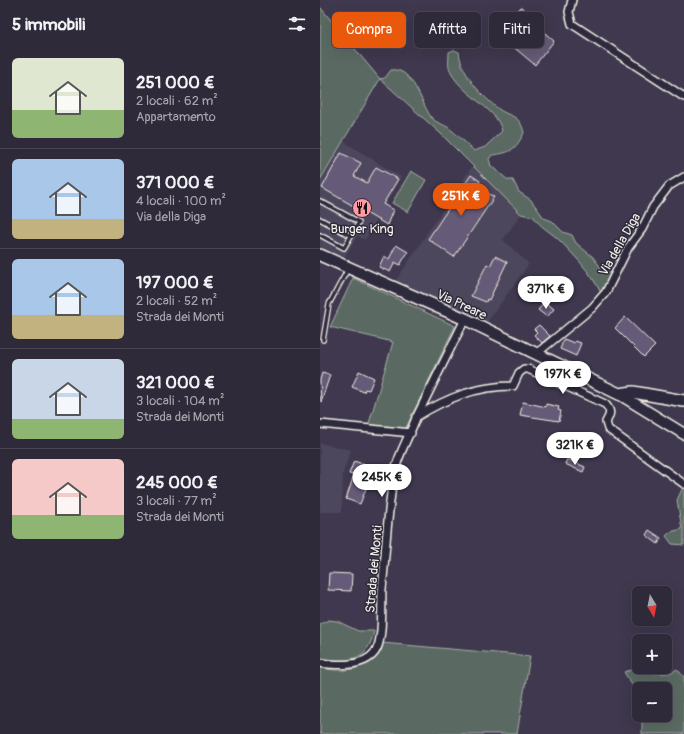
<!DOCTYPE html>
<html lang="it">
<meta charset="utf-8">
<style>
body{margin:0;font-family:Pangolin,sans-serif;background:#373242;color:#f1f3f6;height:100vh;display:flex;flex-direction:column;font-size:15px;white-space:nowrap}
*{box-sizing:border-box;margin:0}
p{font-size:13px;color:#a7a7af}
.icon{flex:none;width:22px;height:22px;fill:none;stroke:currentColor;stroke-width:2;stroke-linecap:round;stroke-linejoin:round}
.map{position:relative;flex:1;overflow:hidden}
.side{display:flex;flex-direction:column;background:#2f2a3a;width:320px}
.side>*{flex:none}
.guide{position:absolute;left:12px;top:12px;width:292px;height:36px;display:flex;gap:8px}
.needle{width:26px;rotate:170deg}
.fabs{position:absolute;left:312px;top:586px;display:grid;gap:8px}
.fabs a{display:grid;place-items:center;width:40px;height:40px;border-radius:6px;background:#2f2a3a;box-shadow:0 4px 16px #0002,0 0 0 1px #4a4654;font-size:20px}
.price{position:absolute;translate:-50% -34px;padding:0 9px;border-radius:14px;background:#fff;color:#222;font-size:13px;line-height:26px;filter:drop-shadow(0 1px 2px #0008)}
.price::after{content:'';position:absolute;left:50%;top:24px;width:12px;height:9px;margin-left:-6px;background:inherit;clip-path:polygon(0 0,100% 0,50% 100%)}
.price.current{background:#ea580c;color:#fff}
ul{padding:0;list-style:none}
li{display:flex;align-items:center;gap:12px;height:100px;padding:0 12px}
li+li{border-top:1px solid #4a4654}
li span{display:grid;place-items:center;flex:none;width:112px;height:80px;border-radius:6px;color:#555}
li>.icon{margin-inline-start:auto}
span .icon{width:48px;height:48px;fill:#fffc;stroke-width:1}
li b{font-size:17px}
h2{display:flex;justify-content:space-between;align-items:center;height:48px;padding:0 12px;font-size:17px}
.pill{padding:0 14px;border-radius:6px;background:#2f2a3a;box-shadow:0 4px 16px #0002,0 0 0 1px #4a4654;font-size:14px;line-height:36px}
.pill.current{background:#ea580c;color:#fff}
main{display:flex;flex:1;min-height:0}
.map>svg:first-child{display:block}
.built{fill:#4d465d}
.green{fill:#5a6b63;stroke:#a7aea6}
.building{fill:#655a77;stroke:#f4f1e8}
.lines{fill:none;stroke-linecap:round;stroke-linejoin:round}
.lane-casing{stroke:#f4f1e8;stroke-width:6}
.street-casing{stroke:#f4f1e8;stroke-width:10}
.secondary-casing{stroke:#f4f1e8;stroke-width:13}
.primary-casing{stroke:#f4f1e8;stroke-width:14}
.lane{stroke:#2f2a3d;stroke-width:3.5}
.street{stroke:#2f2a3d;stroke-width:7}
.secondary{stroke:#2f2a3d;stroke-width:10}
.primary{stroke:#2f2a3d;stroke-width:11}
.labels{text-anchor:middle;stroke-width:3;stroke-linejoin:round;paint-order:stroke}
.poi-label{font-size:13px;fill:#f4f1e8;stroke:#2f2a3d}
.street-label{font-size:13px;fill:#f4f1e8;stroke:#2f2a3d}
</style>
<main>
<section class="side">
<h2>5 immobili<svg class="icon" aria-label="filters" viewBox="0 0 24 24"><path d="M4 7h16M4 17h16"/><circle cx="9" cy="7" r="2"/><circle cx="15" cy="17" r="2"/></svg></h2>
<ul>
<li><span style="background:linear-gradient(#dfe7d0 65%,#8fb573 0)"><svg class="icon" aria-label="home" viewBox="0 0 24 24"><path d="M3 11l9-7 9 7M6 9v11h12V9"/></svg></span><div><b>251 000 €</b><p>2 locali · 62 m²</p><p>Appartamento</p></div></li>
<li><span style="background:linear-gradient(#a9c7e8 75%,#c2b280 0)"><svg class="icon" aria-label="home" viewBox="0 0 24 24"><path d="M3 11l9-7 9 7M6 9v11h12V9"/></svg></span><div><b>371 000 €</b><p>4 locali · 100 m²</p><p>Via della Diga</p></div></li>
<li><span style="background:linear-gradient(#a9c7e8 70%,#c2b280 0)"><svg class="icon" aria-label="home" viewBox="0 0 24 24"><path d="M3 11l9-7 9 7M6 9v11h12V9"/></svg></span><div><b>197 000 €</b><p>2 locali · 52 m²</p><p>Strada dei Monti</p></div></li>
<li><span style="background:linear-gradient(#c9d6e8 75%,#8fb573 0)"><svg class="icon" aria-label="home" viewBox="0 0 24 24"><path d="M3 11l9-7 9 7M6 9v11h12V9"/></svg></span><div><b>321 000 €</b><p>3 locali · 104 m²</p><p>Strada dei Monti</p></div></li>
<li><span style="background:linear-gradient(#f6c9c9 70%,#8fb573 0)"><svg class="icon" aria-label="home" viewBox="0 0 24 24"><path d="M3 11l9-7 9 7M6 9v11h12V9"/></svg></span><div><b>245 000 €</b><p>3 locali · 77 m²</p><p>Strada dei Monti</p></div></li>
</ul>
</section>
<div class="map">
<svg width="364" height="734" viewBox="0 0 364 734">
<rect width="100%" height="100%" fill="#3f384e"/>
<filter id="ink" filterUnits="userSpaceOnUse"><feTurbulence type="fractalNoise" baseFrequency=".025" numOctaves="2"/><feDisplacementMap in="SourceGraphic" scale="8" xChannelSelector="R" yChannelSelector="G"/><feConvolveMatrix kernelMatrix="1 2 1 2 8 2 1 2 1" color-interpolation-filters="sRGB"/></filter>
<g filter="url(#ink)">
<!-- built -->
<path class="built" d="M23,141L81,177L45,240L37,236L24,258L0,247V180Z
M153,165L201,214L183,240L209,264L165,325L74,283Z
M0,443L31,450L23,473L22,512H0Z"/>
<!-- green -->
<path class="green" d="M0,7L60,79L65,78L71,70C93,67 101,103 111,117C115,123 124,124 129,128C133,131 153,149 154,151L165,147L182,131C177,107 138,94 129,68C128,64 129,57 129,52L134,50L139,52C141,73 160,94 176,107C189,118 200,113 204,133C195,150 191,153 172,155L169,159L171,166L188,180H193L199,192L211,200L224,218L232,221L243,232L252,235L256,243L273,257L284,272L293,274L281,293C271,272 253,254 237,238C229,231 219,226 214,217L201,214L120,133L60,79L0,180Z
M91,171L106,180L88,212L72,203Z
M33,278L135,326L83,434L47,430L73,342L10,327Z
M364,485V545L352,544L346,536L350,532L362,529L357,500Z
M9,620L17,621L38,631H54C48,662 27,663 0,658V624Z
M62,643L210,656L197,734H0V668C28,673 50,671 62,643Z
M315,669C329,671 345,678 357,669L364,677V734H322V715H345V689H319V696L304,672Z"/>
<!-- building -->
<path class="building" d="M201,7L211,14L196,33L213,47L225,33L234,41L215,65L178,34Z
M21,153L41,163L34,176L47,183L56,167L78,179L63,204L73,210L67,225L2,188Z
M151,175L160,181L157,186L174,197L134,257L108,239Z
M76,245L88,252L80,265L75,262L70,272L59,267L64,256L69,259Z
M175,256L187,262L169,300L167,299L166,302L151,296L167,264L170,266Z
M225,302L234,309L227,317L218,310Z
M305,317L335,346L324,357L295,328Z
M219,325L230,336L222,343L214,335L217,332L214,329Z
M244,339L254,343L255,341L261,343L256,356L240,349Z
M39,371L54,378L49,390L45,389L44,392L32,387Z
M2,373L10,375L1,402L0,380Z
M203,402L226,407V404L239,407L238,410L241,411L239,421L200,415Z
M247,459L265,467L263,472L245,464Z
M34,461L49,466L43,479L49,481L40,504L26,499L34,475L29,474Z
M329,530L341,538L338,544L326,535Z
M9,573L32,574L31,591L8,590Z"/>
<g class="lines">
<defs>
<path id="lane" d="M0,201L39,222L24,248L0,235
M0,219L31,236
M3,340L9,304L28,269"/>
<path id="street" d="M252,0L249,12L252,24L364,97
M216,354L272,308L286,292L308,248L322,229L333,207L349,186L364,177
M96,417C127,398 156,386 193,386L199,373L204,369H208L285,404C292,411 290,415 286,422L288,429L364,484
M0,424L91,433
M0,663C16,665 43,668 55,652C64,640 61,605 62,589C66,551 67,512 74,474C78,454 89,437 96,418L145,319"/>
<path id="secondary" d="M299,394L364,434"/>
<path id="primary" d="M0,255L145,319L299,394L313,392L364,401"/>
</defs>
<!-- lane casing -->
<use href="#lane" class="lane-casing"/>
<!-- street casing -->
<use href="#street" class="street-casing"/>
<!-- secondary casing -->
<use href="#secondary" class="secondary-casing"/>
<!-- primary casing -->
<use href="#primary" class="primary-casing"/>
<!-- lane -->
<use href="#lane" class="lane"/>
<!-- street -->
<use href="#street" class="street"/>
<!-- secondary -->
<use href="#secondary" class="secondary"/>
<!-- primary -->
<use href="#primary" class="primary"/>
</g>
</g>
<!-- icons -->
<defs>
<symbol id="restaurant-disc" viewBox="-11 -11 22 22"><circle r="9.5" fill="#ff9aa2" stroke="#2f2a3d"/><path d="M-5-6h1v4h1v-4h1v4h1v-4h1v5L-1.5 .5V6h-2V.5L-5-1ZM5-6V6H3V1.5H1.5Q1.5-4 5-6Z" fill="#111"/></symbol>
</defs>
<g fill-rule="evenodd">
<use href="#restaurant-disc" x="31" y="197" width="22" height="22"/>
</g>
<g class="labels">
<!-- poi labels -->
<g class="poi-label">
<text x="42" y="233">Burger King</text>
</g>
<!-- street labels -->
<g class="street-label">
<text transform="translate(299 244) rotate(-60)" y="5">Via della Diga</text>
<text transform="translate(142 304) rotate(25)" y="5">Via Preare</text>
<text transform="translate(53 569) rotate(-85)" y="5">Strada dei Monti</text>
</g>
</g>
</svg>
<div class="fabs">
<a><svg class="needle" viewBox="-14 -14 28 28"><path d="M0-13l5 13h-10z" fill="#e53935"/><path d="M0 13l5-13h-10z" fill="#a7a7af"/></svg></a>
<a>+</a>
<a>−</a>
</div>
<b class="price current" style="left:141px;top:217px">251K €</b>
<b class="price" style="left:226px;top:310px">371K €</b>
<b class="price" style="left:243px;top:395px">197K €</b>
<b class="price" style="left:255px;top:466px">321K €</b>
<b class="price" style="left:62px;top:498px">245K €</b>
<div class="guide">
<a class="pill current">Compra</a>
<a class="pill">Affitta</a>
<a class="pill">Filtri</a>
</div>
</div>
</main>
